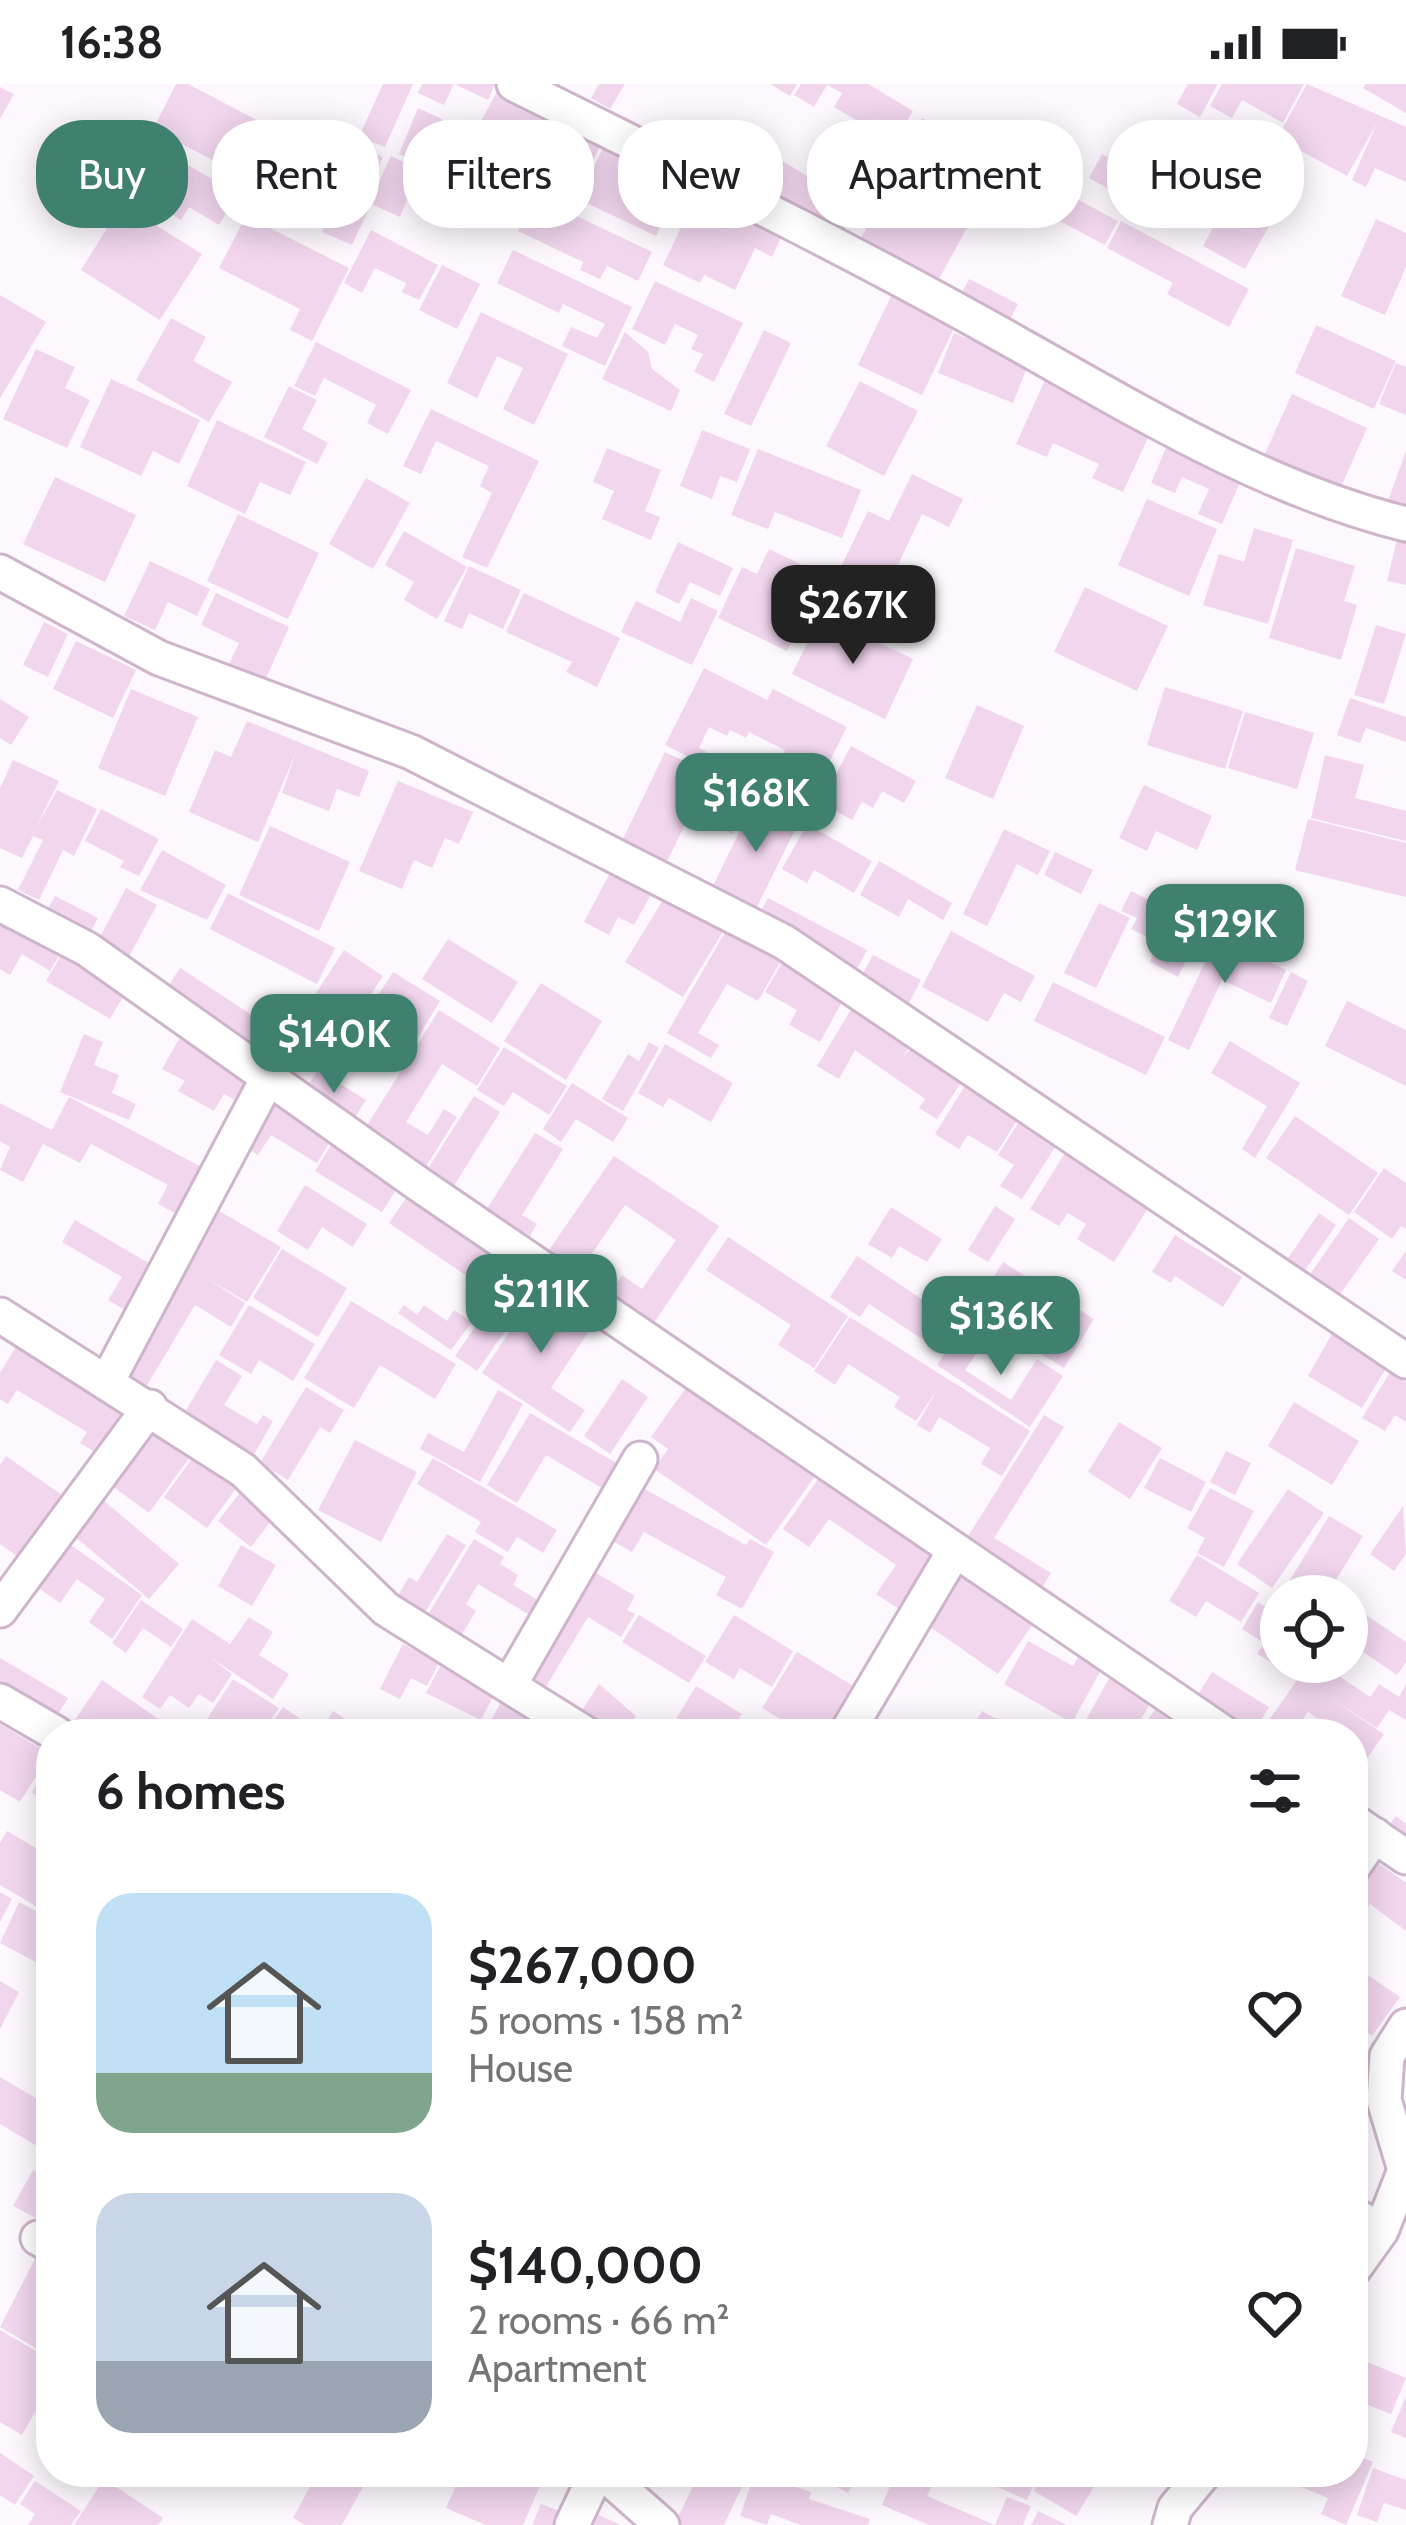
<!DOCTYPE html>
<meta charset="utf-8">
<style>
body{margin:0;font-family:Cabin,sans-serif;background:#f6f6f6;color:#202124;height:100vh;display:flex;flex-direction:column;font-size:45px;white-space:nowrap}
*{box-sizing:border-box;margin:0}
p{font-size:39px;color:#757577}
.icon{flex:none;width:66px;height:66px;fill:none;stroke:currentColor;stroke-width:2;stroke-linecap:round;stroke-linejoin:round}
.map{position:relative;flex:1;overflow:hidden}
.drawer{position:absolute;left:36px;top:1635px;width:1332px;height:768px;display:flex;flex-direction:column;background:#fff;border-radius:48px;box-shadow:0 6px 30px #0003}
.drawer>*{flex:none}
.hud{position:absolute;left:36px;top:36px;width:1335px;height:108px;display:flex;gap:24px}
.tools{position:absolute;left:1260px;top:1491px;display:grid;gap:24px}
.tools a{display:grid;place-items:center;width:108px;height:108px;border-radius:50%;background:#fff;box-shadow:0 6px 30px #0003;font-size:60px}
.price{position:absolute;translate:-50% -102px;padding:0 27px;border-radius:24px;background:#40806f;color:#fff;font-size:39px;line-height:78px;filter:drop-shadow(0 3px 6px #0008)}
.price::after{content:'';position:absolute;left:50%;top:72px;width:36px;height:27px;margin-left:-18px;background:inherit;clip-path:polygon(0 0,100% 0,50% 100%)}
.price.active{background:#222;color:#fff}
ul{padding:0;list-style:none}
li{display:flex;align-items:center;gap:36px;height:300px;padding:0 60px}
li span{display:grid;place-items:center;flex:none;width:336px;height:240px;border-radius:36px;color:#555}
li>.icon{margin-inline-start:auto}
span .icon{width:144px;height:144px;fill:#fffc;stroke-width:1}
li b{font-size:51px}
h2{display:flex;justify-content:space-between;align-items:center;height:144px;padding:0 60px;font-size:51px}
.pill{padding:0 42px;border-radius:48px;background:#fff;box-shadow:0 6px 30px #0003;font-size:42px;line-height:108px}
.pill.active{background:#40806f;color:#fff}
.status{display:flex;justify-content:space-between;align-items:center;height:84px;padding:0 60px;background:#fff;direction:ltr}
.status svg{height:33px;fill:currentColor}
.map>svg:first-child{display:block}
.building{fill:#f1d6ee}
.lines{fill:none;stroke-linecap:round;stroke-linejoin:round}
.minor-casing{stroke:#ceb5cb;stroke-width:39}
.minor{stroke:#fff;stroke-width:33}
</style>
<div class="status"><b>16:38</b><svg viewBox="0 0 49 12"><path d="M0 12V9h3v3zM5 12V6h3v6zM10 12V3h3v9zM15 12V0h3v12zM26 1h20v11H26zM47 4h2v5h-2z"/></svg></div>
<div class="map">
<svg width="1406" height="2441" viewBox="0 0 1406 2441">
<rect width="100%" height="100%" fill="#fdf8fd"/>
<!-- building -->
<path class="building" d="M176,0H188L257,36L230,85L153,45Z
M383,0H413L385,63L359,53Z
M422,0H495L488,16L454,0L444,21L418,9Z
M501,0L551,20L533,53L507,39L501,50L480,39Z
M599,0H625L610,25L591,14Z
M770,0H797L790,12Z
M801,0H868L913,27L861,112L840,98L873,46L834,23L842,9L827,1L814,23L794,11Z
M1188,0H1218L1200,33L1177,20Z
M1222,0H1304L1283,39L1242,16L1232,34L1210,22Z
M1307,0L1406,43V98L1375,84L1366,103L1352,96L1377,39L1347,92L1277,54Z
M1366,0H1406V29L1363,4Z
M0,3L14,10L0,35Z
M418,24L442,35L434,55L451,63L441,88L399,70Z
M922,34L995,73L961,137L888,98Z
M578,36L606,50L577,110L542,93L562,52L569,54Z
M306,37L383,73L361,119L370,123L352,161L322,148L333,124L316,116L320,106L282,88Z
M609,52L687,89L656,152L578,115Z
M151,59L237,110L219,141L189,123L181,136L125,103Z
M759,63L857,122L837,156L738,96Z
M1102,70L1137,89L1143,79L1165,91L1146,126L1089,94Z
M391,72L461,105L447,135L407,116L400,133L369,119Z
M1000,74L1118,137L1105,161L1020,116L1013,129L980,112Z
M1254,95L1286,112L1245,185L1203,162L1222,127L1233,133Z
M702,100L787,140L772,173L755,164L735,206L704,191L700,199L663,181Z
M891,101L967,144L935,202L858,159Z
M535,112L652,168L638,197L607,182L600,195L580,186L583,178L518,147Z
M122,120L202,170L160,236L81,186Z
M246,132L349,184L312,257L290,246L300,225L219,184Z
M1376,135L1406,149V183L1385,231L1341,212Z
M1121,137L1249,205L1229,243L1167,210L1173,199L1107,164Z
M371,146L438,181L419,216L402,208L406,199L375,184L362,209L344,199Z
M513,166L632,223L605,282L562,262L571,243L597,254L605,240L563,220L559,229L497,199Z
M442,181L480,200L457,245L419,226Z
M969,195L1018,220L1005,245L956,220Z
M655,197L743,239L714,298L694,288L703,270L691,265L698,251L675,240L665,261L632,245Z
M0,211L46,238L0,314Z
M891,212L955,242L922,311L858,281Z
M481,228L568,270L534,341L503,325L523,284L497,272L477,314L447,299Z
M171,234L206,253L193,277L232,298L209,338L136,296Z
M1316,241L1396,277L1374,325L1295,289Z
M764,246L791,259L751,342L724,330Z
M625,248L648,268L652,285L680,306L671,327L602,295Z
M954,249L1029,279L1013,319L938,289Z
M316,258L411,306L388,350L367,339L376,321L324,294L315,312L294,302Z
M36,265L75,283L65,304L90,316L67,364L3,335Z
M1396,279L1406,283V331L1379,320Z
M111,295L200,336L179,380L153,367L141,392L80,363Z
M1045,296L1152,345L1123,408L1092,394L1099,380L1053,359L1047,373L1016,360Z
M860,297L918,327L884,392L826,362Z
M289,302L317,316L302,345L328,359L317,380L264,353Z
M1292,310L1367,344L1337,412L1261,378Z
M431,325L539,377L487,484L462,473L492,409L480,402L489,382L436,357L421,390L403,382Z
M217,336L306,378L290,411L260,398L245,430L187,402Z
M702,346L750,365L737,398L720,392L712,415L680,402Z
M1168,359L1243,391L1222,440L1198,430L1209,405L1182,393L1175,409L1151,399Z
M607,364L661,386L645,427L660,433L651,456L602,435L614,407L593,398Z
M758,365L861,406L842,454L775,428L768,445L731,431Z
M1406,367V432L1385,425Z
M912,390L963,415L949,443L922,430L903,470L883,516L912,530L901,553L825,516L868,427L889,437Z
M55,393L136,431L105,498L23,460Z
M366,394L410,419L373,485L329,460Z
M1147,415L1217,445L1189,512L1118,481Z
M238,430L319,469L288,535L207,497Z
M1254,444L1293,456L1268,540L1203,521L1219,470L1244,478Z
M404,447L467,483L437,535L404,516L414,498L385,481Z
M1399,447L1406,448V501L1387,497Z
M678,458L733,484L720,512L690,498L679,520L655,508Z
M1296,464L1355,482L1344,517L1357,521L1341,576L1269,554Z
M769,465L823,491L787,567L718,534L742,483L757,490Z
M150,477L210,505L197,532L168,518L155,546L124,532Z
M469,482L521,506L503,545L469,529L462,545L444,537Z
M1085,503L1168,542L1137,607L1054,568Z
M216,509L289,543L262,603L226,587L239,559L201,541Z
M524,509L620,554L597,603L566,588L572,578L506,548Z
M691,514L718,527L692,581L621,548L636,517L680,538Z
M821,531L913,575L885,635L792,590Z
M44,538L68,550L48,593L23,581Z
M1376,541L1406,550L1384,620L1354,611Z
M76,557L136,586L113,634L53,605Z
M704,584L767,616L773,605L847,643L820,696L780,675L785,666L749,648L746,654L730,646L727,652L709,643L699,664L731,681L725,691L665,661Z
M1165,603L1243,627L1225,685L1147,661Z
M131,605L198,633L165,712L98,684Z
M1350,614L1406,633V658L1366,644L1360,659L1337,651Z
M0,615L29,633L11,661L0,654Z
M977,621L1024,642L993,715L945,694Z
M1245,628L1314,649L1297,705L1228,684Z
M247,637L369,687L359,713L337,705L329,727L282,709L296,668L258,758L189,728L215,666L231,673Z
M851,662L916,697L904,719L882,707L873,724L862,718L852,736L821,719Z
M665,668L751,710L732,750L691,729L667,777L623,755Z
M1325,671L1364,681L1355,714L1406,727V757L1311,734Z
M13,676L59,697L35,746L57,706L97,725L74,772L63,766L39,816L18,806L43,756L33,752L22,774L0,764V704Z
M398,697L473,728L459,760L445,754L432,784L414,776L402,805L359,787Z
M1144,701L1212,732L1197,766L1156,747L1147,767L1119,754Z
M756,714L800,736L755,827L711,806Z
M101,725L159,755L139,792L120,783L124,777L85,757Z
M1308,735L1406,759V813L1295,786Z
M807,740L872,777L854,809L814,786L807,799L782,785Z
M270,742L350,778L319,847L239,811Z
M1004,745L1050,767L1038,791L1017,780L987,842L963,830Z
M162,766L226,801L207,836L140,806Z
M1055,768L1093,786L1081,810L1044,791Z
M879,777L952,819L943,836L908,815L899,833L860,811Z
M611,787L652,809L634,841L618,833L609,851L584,838Z
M126,804L157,821L127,876L97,859Z
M1131,807L1203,842L1178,893L1150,878L1159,858L1131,845L1137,834L1121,827Z
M228,809L335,864L317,900L210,845Z
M666,811L724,846L683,913L625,878Z
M55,812L98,834L87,855L44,832Z
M768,814L867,866L856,887L757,834Z
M1099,819L1130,834L1096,904L1064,889Z
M0,826L65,861L50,887L22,870L10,891L0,885Z
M731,838L785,870L758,917L727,900L698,949L719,961L711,974L667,949Z
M951,847L1035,892L1021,918L1004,909L988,938L922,903Z
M1217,853L1286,886L1271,919L1222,896L1189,966L1168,956Z
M448,855L518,898L492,939L422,895Z
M66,863L127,906L110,935L46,897Z
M344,866L383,892L328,976L289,951Z
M873,871L921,896L908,921L860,895Z
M786,872L848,907L820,958L789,941L797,926L765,908Z
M180,884L273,945L255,974L161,913Z
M393,888L440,917L417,955L392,939L381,956L358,942Z
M1291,888L1308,897L1287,942L1269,934Z
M1053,898L1165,953L1146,991L1034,937Z
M541,899L602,937L566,996L504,957Z
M1347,917L1406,946V1002L1325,962Z
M852,924L911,960L902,975L912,962L964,994L937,1035L919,1024L925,1015L855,966L839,995L817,982Z
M439,926L500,964L477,1002L442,980L406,1038L428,1051L444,1025L457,1033L422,1089L361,1051Z
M84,950L103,958L94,981L119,991L112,1009L136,1020L129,1036L60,1008Z
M179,955L257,998L244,1021L224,1010L214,1027L178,1007L185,997L162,985Z
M1230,957L1300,999L1255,1074L1242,1065L1267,1022L1211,989Z
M649,958L659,964L623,1027L602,1015L628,970L639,977Z
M665,960L733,999L711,1038L669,1014L663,1023L638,1009Z
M504,963L567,1002L549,1031L513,1008L504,1022L477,1006Z
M318,986L366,1016L351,1039L303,1009Z
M968,997L1021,1030L997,1068L968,1051L959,1065L935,1050Z
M572,999L628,1034L613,1058L576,1035L561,1058L543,1045Z
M268,1012L334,1051L317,1079L271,1051L258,1071L239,1060Z
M474,1012L500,1028L452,1105L425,1089Z
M69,1013L207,1086L182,1133L158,1120L168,1101L91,1060L80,1079L43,1060L23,1098L0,1086L10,1063L0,1057V1019L52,1046Z
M1295,1032L1378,1089L1349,1131L1266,1074Z
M1020,1036L1057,1060L1022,1115L1000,1102L1014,1081L998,1071Z
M535,1049L563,1065L522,1131L537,1140L525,1160L482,1133Z
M333,1058L400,1100L382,1128L315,1087Z
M1067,1066L1148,1124L1114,1178L1077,1155L1086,1140L1068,1129L1059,1142L1030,1125Z
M614,1072L719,1142L652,1242L608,1212L622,1191L642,1205L676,1156L625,1121L580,1187L549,1166Z
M1384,1084L1406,1099V1145L1401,1142L1392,1155L1354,1128Z
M305,1101L367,1140L353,1163L322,1143L308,1166L277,1147Z
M411,1107L514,1179L493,1210L389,1139Z
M995,1122L1015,1135L988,1178L968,1166Z
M891,1123L942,1155L927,1178L899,1162L892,1174L868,1160Z
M216,1125L281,1163L247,1218L205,1193L245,1219L231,1243L195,1221L143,1308L123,1294Z
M1319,1129L1336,1141L1299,1195L1282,1183Z
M1349,1134L1379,1155L1334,1219L1304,1199Z
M75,1136L162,1187L136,1232L108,1216L122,1193L62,1158Z
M1175,1151L1242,1193L1223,1223L1175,1192L1171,1199L1152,1188Z
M728,1153L848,1232L814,1284L778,1261L791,1241L706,1186Z
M282,1165L347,1204L318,1253L253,1214Z
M1406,1167V1196L1392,1187Z
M857,1172L943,1229L925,1257L869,1220L860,1233L830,1213Z
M1003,1178L1094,1235L1064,1284L972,1227Z
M517,1183L539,1199L477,1287L455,1272Z
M540,1202L595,1238L551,1304L585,1326L570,1348L482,1289Z
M351,1217L456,1280L435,1315L380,1281L354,1324L304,1294Z
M249,1221L315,1260L293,1297L259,1276L251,1290L219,1271Z
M404,1221L417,1231L424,1221L447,1237L454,1226L472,1238L451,1266L398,1229Z
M850,1233L1030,1347L1002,1392L981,1380L990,1364L939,1333L930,1349L917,1341L938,1304L916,1337L894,1323L900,1313L848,1280L835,1301L814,1287Z
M964,1240L986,1255L965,1286L1011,1316L1037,1275L1063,1292L1030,1343L937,1281Z
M1333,1248L1388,1281L1362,1324L1308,1292Z
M17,1261L128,1330L101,1372L80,1359L87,1348L17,1306L8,1320L0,1315V1289Z
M216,1276L242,1292L224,1321L257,1340L263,1331L273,1337L252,1374L182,1333Z
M1390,1288L1406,1298V1338L1395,1331L1385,1347L1362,1334Z
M622,1295L648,1313L610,1370L584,1352Z
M688,1301L818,1388L766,1461L654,1385L668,1365L651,1353Z
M306,1303L344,1326L330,1349L320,1343L288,1396L260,1379Z
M498,1306L523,1320L480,1398L420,1365L428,1349L464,1368Z
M1294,1318L1359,1357L1332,1401L1268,1362Z
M530,1329L625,1384L610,1409L546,1371L517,1419L487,1401Z
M1044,1331L1064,1343L994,1454L1051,1489L1038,1510L962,1462Z
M1119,1338L1162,1364L1130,1415L1088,1388Z
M155,1339L195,1366L149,1429L111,1401Z
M355,1356L417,1388L381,1458L318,1426Z
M1226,1367L1251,1379L1235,1411L1210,1398Z
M197,1368L240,1399L207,1444L164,1413Z
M6,1372L69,1416L26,1478L0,1460V1381Z
M433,1374L557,1446L543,1469L517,1453L508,1468L475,1448L481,1438L417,1400Z
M1160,1374L1206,1398L1191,1428L1144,1404Z
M820,1392L939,1474L902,1527L876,1510L896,1481L829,1435L809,1463L783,1445Z
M632,1398L746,1461L750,1455L774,1468L742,1525L716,1511L726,1493L644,1448L632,1468L602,1451Z
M246,1401L279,1427L251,1463L218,1437Z
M1210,1404L1254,1427L1224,1483L1197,1469L1205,1454L1187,1444Z
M1288,1405L1324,1429L1272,1504L1237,1480Z
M97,1411L179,1480L149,1515L67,1446Z
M1403,1422L1406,1470L1394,1487L1370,1470Z
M1329,1432L1363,1452L1326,1512H1287L1282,1509Z
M447,1450L466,1461L421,1535L394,1518L409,1493L417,1498Z
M474,1455L504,1473L500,1480L518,1491L513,1501L547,1522L538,1536L478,1500L466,1520L476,1527L455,1562L421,1542Z
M68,1459L142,1511L112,1555L89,1538L105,1515L77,1495L60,1519L37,1503Z
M241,1461L276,1481L252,1522L218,1502Z
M1197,1471L1259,1509L1241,1538L1206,1517L1196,1533L1169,1517Z
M588,1484L635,1512L627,1526L635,1530L621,1553L588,1533L544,1606L521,1592Z
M958,1488L1033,1540L998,1590L923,1538Z
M141,1516L183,1545L171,1563L143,1544L126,1569L112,1559Z
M1258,1518L1281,1532V1578H1305L1296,1593L1257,1570L1264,1559L1242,1545Z
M1347,1518L1406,1558V1578L1397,1591L1347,1557Z
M639,1531L706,1572L689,1599L622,1558Z
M734,1531L793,1567L772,1603L740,1584L734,1595L705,1578Z
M249,1533L273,1548L259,1571L289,1590L273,1615L208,1572L232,1590L213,1619L199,1610L189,1624L170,1611L160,1625L142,1613L192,1535L230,1560Z
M1028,1557L1073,1582L1079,1571L1102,1584L1072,1639L1004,1600Z
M403,1560L439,1579L427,1602L411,1594L400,1615L380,1605Z
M797,1568L860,1606L833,1650H805L762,1624Z
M0,1574L68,1614L52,1640L0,1609Z
M1310,1578H1335L1330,1586L1370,1613L1379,1600L1399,1613L1406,1600V1636L1389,1626L1377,1644L1324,1610L1384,1650L1353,1695V1650H1339L1308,1628L1293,1650H1259Z
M441,1581L495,1609L481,1636L426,1609Z
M1212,1588L1269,1623L1253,1650H1242L1192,1620Z
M1111,1591L1153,1614L1133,1650L1124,1644L1120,1650H1095L1082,1643Z
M233,1595L279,1624L262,1650H220L223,1645L207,1635Z
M102,1596L180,1650H74L68,1646Z
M599,1600L636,1632L626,1650H609L579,1631Z
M696,1602L742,1630L730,1650H667Z
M501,1618L561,1650H483Z
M283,1623L320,1648L333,1627L369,1650H264Z
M1155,1626L1189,1650H1138Z
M982,1627L1024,1650H969Z
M868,1628L902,1650H853Z
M758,1634L785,1650H749Z
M0,1640L50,1670L20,1718L0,1706Z
M51,1673V1719L32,1709Z
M1396,1732L1406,1740V1766L1384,1748Z
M7,1747L51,1773V1831L0,1801V1759Z
M1370,1773L1406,1799V1847L1370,1820L1357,1836L1353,1833V1795Z
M0,1808L12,1815L0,1838Z
M19,1818L51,1835V1886L0,1859Z
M1353,1881L1400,1913L1372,1952L1353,1939L1361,1919L1353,1913Z
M0,1897L19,1908L0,1945Z
M51,1951V1980L39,1973Z
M0,1993L51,2023V2050L42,2065L0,2040Z
M1353,1996L1368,2006L1353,2028Z
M51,2057V2086L38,2078Z
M33,2086L51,2095V2129L45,2139L13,2122Z
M38,2169L51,2176V2273L0,2243Z
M0,2246L51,2276V2300L22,2351L0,2338Z
M1353,2272L1406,2294L1391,2330L1353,2315Z
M1406,2312V2354L1391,2348Z
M0,2369L34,2392L15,2421L0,2411Z
M1353,2370L1373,2378L1346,2441L1321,2430L1328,2414L1280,2394L1283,2388H1353Z
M1373,2384L1406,2396V2426L1384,2419L1377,2438L1357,2431Z
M318,2388H371L342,2441H305L293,2434Z
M462,2388H546L523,2441H486L446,2424Z
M700,2388H749L724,2441H674Z
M810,2388H860L848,2409Z
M896,2388L934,2397L927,2412L995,2441L1007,2413L1031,2422L1023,2441H929L882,2421Z
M964,2388H1039L1027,2416Z
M1045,2388H1103L1076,2432L1034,2407Z
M755,2389L811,2408L809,2415L870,2435L868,2441H801L771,2430L767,2441L740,2432Z
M104,2395L163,2434L158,2441H74Z
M35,2397L81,2427L71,2441H28L35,2430L20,2420Z
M541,2420L562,2428L556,2441H532Z
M588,2426L621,2441H581Z
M1038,2427L1067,2441H1031Z"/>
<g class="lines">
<defs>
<path id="minor" d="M514,0C683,84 854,167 1018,260C1141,329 1268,406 1406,440
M0,488L159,574L411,668L784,858L1406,1277
M0,820L87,865L420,1101L1225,1650
M0,1231L243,1386L386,1525L586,1650
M108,1296L268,994
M0,1526L150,1323
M509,1602L640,1375
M0,1617L57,1650
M846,1650L955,1466
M1353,1737L1406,1773
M1353,1783L1375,1751
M1353,2130L1381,2147
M38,2154L51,2161
M1353,2186L1381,2147L1405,2086L1384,2016L1387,1972L1406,1942
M602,2388L662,2441
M572,2441L597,2388
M1170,2441L1175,2424L1205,2388"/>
</defs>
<!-- minor casing -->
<use href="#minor" class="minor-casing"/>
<!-- minor -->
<use href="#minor" class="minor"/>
</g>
</svg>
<div class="tools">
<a><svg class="icon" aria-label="locate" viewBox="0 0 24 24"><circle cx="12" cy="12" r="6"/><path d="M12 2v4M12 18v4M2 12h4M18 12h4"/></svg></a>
</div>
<b class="price active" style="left:853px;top:583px">$267K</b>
<b class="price" style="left:756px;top:771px">$168K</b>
<b class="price" style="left:1225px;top:902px">$129K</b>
<b class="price" style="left:334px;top:1012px">$140K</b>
<b class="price" style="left:541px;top:1272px">$211K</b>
<b class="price" style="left:1001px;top:1294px">$136K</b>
<div class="hud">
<a class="pill active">Buy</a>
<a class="pill">Rent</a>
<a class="pill">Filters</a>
<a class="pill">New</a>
<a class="pill">Apartment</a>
<a class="pill">House</a>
</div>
<section class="drawer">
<h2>6 homes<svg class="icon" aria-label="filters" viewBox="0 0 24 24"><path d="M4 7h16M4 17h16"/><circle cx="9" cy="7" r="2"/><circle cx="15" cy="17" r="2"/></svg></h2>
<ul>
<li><span style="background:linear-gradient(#bfe0f5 75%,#7fa58c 0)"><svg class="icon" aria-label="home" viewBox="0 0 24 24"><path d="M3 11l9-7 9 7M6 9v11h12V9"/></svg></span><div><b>$267,000</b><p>5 rooms · 158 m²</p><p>House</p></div><svg class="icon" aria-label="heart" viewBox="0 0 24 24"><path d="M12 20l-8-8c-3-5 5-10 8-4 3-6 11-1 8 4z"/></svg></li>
<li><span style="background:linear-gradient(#c9d6e8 70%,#9aa5b1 0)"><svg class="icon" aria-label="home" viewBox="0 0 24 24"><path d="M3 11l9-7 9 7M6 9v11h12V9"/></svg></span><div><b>$140,000</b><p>2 rooms · 66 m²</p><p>Apartment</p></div><svg class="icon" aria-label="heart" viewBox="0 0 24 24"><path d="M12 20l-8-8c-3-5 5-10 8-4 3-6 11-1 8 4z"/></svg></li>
</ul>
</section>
</div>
